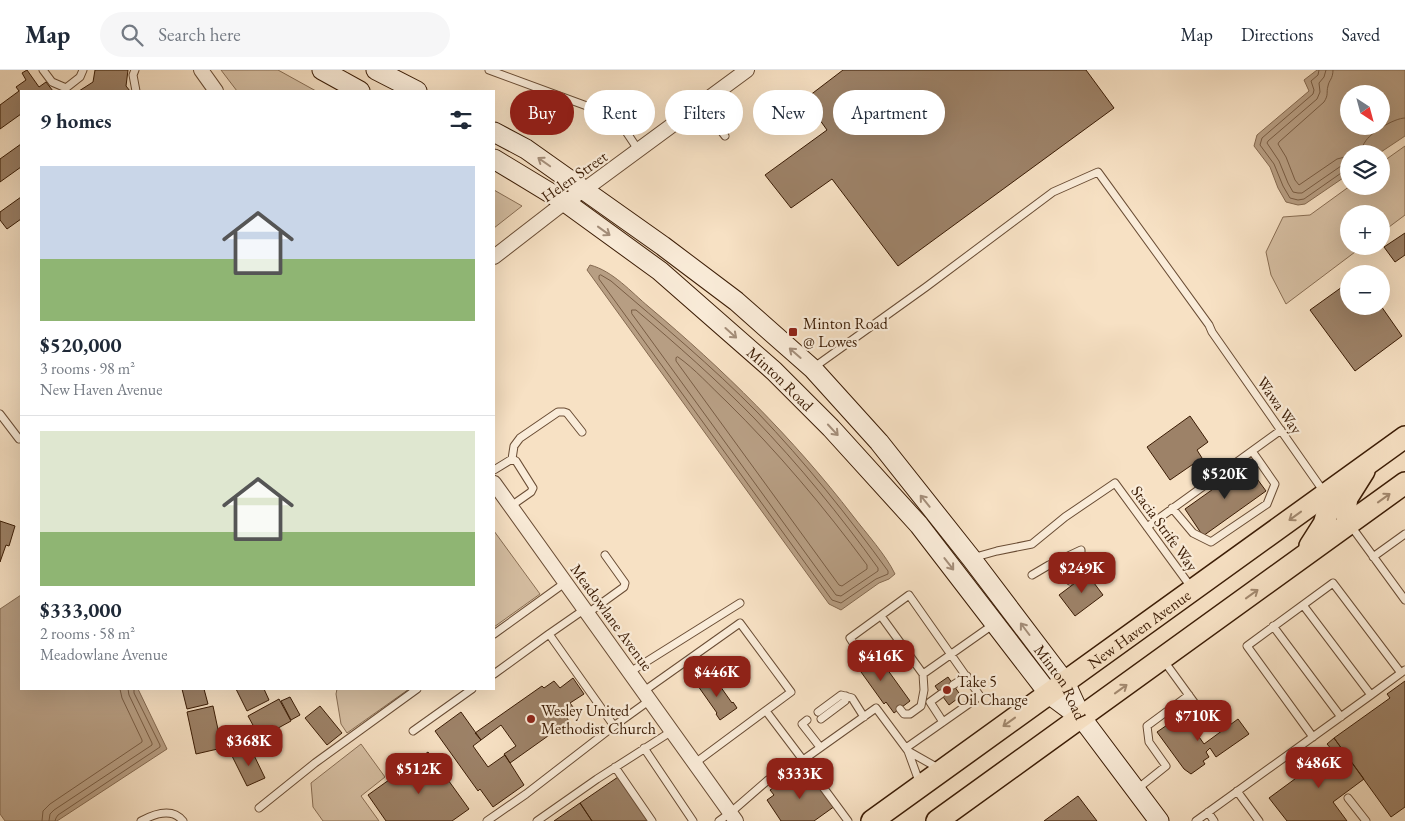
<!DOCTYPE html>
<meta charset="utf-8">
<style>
body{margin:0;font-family:"EB Garamond",serif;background:#f6f6f7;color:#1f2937;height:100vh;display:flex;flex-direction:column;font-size:19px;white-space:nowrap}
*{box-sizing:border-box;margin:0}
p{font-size:16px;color:#747a83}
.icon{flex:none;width:28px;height:28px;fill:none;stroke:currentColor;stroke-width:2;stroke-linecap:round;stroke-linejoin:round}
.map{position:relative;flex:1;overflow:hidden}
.panel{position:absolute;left:20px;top:20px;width:475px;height:600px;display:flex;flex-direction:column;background:#fff;border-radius:0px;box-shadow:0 5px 20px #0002}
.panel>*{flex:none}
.hud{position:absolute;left:510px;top:20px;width:475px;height:45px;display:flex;gap:10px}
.needle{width:32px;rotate:144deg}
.tools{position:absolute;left:1340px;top:15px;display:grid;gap:10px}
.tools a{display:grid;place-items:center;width:50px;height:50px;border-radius:50%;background:#fff;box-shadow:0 5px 20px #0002;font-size:25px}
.price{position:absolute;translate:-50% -42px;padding:0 11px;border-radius:10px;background:#8f2418;color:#fff;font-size:16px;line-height:32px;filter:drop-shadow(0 1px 2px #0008)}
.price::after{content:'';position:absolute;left:50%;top:30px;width:15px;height:11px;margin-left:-8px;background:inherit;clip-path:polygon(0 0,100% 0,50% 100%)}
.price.selected{background:#222;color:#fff}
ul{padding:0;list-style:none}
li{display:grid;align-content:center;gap:10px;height:265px;padding:0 20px}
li+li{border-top:1px solid #e0e1e3}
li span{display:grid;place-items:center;height:155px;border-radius:0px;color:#555}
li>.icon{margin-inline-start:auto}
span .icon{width:90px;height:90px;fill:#fffc;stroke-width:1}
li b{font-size:21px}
h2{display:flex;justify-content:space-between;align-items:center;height:60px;padding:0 20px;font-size:21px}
.chip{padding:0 18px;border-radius:22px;background:#fff;box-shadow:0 5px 20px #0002;font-size:18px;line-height:45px}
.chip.selected{background:#8f2418;color:#fff}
header{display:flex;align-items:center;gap:30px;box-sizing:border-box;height:70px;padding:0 25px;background:#fff;border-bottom:1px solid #e0e1e3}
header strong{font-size:24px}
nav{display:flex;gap:28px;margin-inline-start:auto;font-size:18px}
.search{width:350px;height:45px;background:#f6f6f7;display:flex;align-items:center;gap:12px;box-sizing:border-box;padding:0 18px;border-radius:28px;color:#747a83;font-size:19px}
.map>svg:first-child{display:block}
.green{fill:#d7c0a4;stroke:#896e54}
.water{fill:#b79e83;stroke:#856a51;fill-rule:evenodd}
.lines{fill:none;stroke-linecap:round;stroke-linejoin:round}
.shore{stroke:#795d44;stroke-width:1}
.building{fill:#9d8268;stroke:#3b1c05}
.service-casing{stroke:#6a4d35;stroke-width:9}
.minor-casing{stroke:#6a4d35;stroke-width:16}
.secondary-casing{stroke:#3b1c05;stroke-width:21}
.primary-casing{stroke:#3b1c05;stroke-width:24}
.service{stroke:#faecd9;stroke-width:7}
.minor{stroke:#faecd9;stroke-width:14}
.secondary{stroke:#faecd9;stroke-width:19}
.primary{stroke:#f7e1c4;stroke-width:21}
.oneway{stroke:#a48e7a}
.oneway2{stroke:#a2886e}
.poi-dot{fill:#8f2418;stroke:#faecd9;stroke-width:2}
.labels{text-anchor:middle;stroke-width:4.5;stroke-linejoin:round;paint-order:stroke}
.street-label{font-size:16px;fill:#3b1c05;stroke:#faecd9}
.poi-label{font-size:16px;fill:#3b1c05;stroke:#faecd9;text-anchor:start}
</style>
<header>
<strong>Map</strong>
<div class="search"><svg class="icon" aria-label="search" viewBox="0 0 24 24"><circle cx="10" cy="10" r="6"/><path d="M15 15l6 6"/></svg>Search here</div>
<nav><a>Map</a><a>Directions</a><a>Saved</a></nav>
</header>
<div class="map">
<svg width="1405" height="751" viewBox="0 0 1405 751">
<rect width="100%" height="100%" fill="#f7e1c4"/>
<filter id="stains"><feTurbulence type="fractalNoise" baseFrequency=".004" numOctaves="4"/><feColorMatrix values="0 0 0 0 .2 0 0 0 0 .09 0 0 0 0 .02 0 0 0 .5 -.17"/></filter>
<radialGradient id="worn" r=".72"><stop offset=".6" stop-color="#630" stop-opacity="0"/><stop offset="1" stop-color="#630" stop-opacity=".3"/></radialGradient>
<!-- green -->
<path class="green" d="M221,0H278L316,21H237Z
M1405,76V145L1381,163V144H1349V176H1363L1286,234L1271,205L1266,182L1283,147L1310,145L1350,116H1381V93Z
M494,120L522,136L494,158Z
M494,461L540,524L494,557Z
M337,619H409L347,663L341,654L336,624Z
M361,674L385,707L361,726L379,751H323L313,737L311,713Z"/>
<!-- water -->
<path class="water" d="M1317,0H1405V66L1378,84H1349V104L1305,134L1298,135L1286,132L1278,118L1270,97L1254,76L1257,65L1309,21L1304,10ZM1349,24H1381V56H1349Z
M590,195C613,201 631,222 649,237C723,299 793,368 853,446C866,463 886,485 895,504L889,509L879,513L841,540L829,534L587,200Z
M21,525V619H138L167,679L57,751H5L0,744V539Z"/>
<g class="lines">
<!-- shore -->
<path class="shore" d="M1319,0L1318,5L1311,11L1314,20L1313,24L1262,68L1260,75L1274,94L1283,116L1290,128L1298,130L1304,129L1344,101L1349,100
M1326,0L1324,7L1319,13L1320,22L1317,29L1268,71L1267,73L1279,91L1288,113L1293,122L1298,123H1302L1341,96L1349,94
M1333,0C1333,9 1329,10 1328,16C1326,23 1329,24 1324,32L1279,72L1278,74L1286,87L1295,110L1299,115L1337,89L1349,86
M1362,84C1362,80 1362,76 1365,72C1370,63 1394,48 1405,48
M601,205L611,211C661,254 712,296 758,343C805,392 848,446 888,501V504L876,509L841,533L832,530L599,209V206Z
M632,240H636C676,274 717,310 754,348C799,395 840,445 878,498V501L841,526L836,525L632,244Z
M678,287C695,299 710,316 726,331C778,382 824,437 867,495V499L842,516L839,515L676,291V288Z
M42,751L43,741L50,734L142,672V670L122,628L120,619
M49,751L50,744L54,740L152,675V673L129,625L128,619
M55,751L56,748L58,745L160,677V675L134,623V619"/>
</g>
<!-- building -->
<path class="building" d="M27,0L39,17L46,12L53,21H21V44L0,59V35L19,21L16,17L26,10L22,3Z
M95,0H128L126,16L130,21H79L93,12Z
M843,0H1086L1114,38L898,196L832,109L791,138L765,105L827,60L805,29Z
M21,74V97L0,112V89Z
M21,127V149L7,159L0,150V142Z
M1405,163V185L1395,192L1384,177Z
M1349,212V236H1381L1402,266L1355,301L1310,240Z
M1190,346L1208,372L1197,380L1202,388L1170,410L1147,377Z
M1247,395L1266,421L1203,466L1185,439Z
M0,451L15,456L9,476L6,475L0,492Z
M1091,501L1098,510L1094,513L1103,525L1075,546L1059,525Z
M860,576L880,604L887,599L910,631L894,643L886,632L884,634L856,595L859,593L852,583Z
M713,606L732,633L733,632L737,638L720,650L716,644L717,643L698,616Z
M948,607L961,626L949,635L935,616Z
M573,608L584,624L570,633L576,641L567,648L569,651L510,693L504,684L516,676L501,655L481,670L475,663L542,616L544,618L554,611L560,618Z
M1405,611V737L1391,747L1334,668L1390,628L1387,624Z
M182,619H204L208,634L187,639Z
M236,619H264L269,630L247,641Z
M290,627L300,645L291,650L281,631Z
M279,629L291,651L260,668L248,646Z
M213,636L222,678L196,684L187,642Z
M320,636L342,663L327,675L305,648Z
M1181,641L1204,674L1238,649L1249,664L1216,687L1210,678L1206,682L1209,687L1203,691L1205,694L1191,704L1184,699L1157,662L1170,653L1169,650Z
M461,642L481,670L473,676L488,697L505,685L524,715L493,737L480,719L478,721L435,661Z
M1334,668L1364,709L1333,732L1347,751H1287L1269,728L1333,681L1327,674Z
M250,677L265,708L247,716L232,686Z
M428,682L469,739L452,751H386L368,725Z
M806,701L811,708L813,707L835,736L814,751H781L767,730L774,725L770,720L784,711L787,715Z
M618,707L648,751H592L580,733Z
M1078,726L1097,751H1044Z
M580,733L592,751H554Z"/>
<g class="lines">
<defs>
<path id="service" d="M43,0L52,12L66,18L80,7L83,0
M135,0L133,5L136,21
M489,0L595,39L617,48L639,81
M701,34L725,66
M813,298L926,217L1053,122L1098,102L1209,255L1212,262L1324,422
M0,344L19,369
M512,389L514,376L520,368L558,342H564L567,343L582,362
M494,400L512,389L516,391L533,418L531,422L511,436
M1172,438L1193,463L1211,472L1267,434L1275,414L1252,381
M1351,456L1405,530
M1147,457L1281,360
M1373,487L1405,464
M972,488L997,481L1032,474L1065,447L1115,413L1191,517
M1056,503L1081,486
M1032,505L1049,495L1081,480V497L1070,511
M1063,505L1081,493
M1303,535L1371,625
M585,539L549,564L614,656L650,630
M588,543L624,517L625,513L605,485
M881,546L923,604L924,620L921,636L910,644H904L900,639
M1273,556L1341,647
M494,564L566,512
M857,579L850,568L909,525L980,626L906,678
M1164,591L1212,657
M630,602L740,533
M494,604L549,564
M923,604L994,554
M953,615L967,606
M644,621L740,553L791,622L695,693
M941,624L930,632L943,652
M818,642L841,625L852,628L864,647
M821,649L845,631L846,626
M807,650L802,654L820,677
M413,661L472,619
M1313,667L1247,576L1333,513L1401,603
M644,678L693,751
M908,681L938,698
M615,697L652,751
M1136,720L1166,696L1149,672L1147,656L1189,625
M1237,721L1259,751
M1348,728L1366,751
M259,738L315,693L417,619
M1208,742L1214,751
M141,751C154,744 172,737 183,751
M487,751L526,724L614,656
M537,751L597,709L672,661
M719,751L730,743L768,710L803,690L766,641
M848,751L803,690L876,638L908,681L920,714
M1196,751L1371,625L1405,600"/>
<path id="minor" d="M201,0L216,21
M494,187L565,132L584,120L747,0
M494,413L736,751"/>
<g id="secondary">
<path d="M322,0L360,21"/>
<path d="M376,0L417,21"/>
<path id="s1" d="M494,62L526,79L663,176L736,231L813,299L879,372L971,488L1065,612L1081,647L1159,751"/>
<path id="s2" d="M494,89L565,132L660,201L774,301L831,358L919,455L1049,624L1080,647"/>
</g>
<g id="primary">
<path d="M1349,453L1345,440L1347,428L1364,401"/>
<path d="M1310,476L1324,454L1328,441L1326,424"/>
<path id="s3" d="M872,751L1405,367"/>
<path d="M937,751L1405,413"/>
</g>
</defs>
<!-- service casing -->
<use href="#service" class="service-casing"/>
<!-- minor casing -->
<use href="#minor" class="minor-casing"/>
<!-- secondary casing -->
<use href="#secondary" class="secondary-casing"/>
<!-- primary casing -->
<use href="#primary" class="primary-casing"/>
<!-- service -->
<use href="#service" class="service"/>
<!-- minor -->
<use href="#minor" class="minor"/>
<!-- secondary -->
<use href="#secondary" class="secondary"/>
<!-- primary -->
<use href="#primary" class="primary"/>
</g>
<!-- one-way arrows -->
<defs><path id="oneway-shaft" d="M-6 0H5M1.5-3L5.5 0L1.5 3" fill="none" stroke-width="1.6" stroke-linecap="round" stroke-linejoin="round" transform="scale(1.25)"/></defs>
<g class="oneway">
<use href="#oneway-shaft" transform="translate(544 92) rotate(-145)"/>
<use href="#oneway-shaft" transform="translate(604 161) rotate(36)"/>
<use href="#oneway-shaft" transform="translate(731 263) rotate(42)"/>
<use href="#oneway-shaft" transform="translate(795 283) rotate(-139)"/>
<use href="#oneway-shaft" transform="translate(833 360) rotate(47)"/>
<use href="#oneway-shaft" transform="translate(925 431) rotate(-129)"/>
<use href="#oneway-shaft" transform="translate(949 494) rotate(52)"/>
<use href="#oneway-shaft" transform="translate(1025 559) rotate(-127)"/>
</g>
<g class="oneway2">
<use href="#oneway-shaft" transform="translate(1384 428) rotate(-36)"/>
<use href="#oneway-shaft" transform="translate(1295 446) rotate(144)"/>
<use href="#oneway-shaft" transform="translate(1252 524) rotate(-36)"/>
<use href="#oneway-shaft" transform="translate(1121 619) rotate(-36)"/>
<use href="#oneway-shaft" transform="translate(1009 652) rotate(144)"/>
</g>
<!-- markers -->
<g class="poi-dot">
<rect x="788" y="257" width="10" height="10" rx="2.5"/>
<circle cx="947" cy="620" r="5"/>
<circle cx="531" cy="649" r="5"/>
</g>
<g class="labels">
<!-- street labels -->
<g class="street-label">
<text transform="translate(574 106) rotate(-35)" y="6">Helen Street</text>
<text dy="6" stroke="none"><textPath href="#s2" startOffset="362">Minton Road</textPath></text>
<text transform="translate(1280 335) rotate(55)" y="6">Wawa Way</text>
<text transform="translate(1165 458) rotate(54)" y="6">Stacia Strife Way</text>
<text transform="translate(612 547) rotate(54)" y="6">Meadowlane Avenue</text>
<text dy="6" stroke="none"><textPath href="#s3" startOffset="329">New Haven Avenue</textPath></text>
<text dy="6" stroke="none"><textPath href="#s1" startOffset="798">Minton Road</textPath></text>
</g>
<!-- poi labels -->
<g class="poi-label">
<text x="803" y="259">Minton Road<tspan x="803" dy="18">@ Lowes</tspan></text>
<text x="957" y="617">Take 5<tspan x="957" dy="18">Oil Change</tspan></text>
<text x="541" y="646">Wesley United<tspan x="541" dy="18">Methodist Church</tspan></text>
</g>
</g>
<rect width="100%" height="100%" filter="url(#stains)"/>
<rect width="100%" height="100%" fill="url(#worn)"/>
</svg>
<div class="tools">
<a><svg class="needle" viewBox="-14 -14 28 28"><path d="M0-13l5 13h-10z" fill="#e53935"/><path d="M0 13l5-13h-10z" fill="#747a83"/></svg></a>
<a><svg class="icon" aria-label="layers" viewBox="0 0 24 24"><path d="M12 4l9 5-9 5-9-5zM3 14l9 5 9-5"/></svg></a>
<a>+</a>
<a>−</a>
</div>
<b class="price selected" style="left:1225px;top:430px">$520K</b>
<b class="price" style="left:1082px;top:524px">$249K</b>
<b class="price" style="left:881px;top:612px">$416K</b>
<b class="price" style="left:717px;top:628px">$446K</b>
<b class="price" style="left:1198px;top:672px">$710K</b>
<b class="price" style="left:249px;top:697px">$368K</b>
<b class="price" style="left:1319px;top:719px">$486K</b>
<b class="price" style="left:419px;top:725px">$512K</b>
<b class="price" style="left:800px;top:730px">$333K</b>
<div class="hud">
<a class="chip selected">Buy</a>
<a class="chip">Rent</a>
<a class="chip">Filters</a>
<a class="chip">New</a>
<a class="chip">Apartment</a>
</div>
<section class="panel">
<h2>9 homes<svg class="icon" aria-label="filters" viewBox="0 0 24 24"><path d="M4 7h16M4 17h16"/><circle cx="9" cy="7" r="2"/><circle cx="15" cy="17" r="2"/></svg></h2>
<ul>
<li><span style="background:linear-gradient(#c9d6e8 60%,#8fb573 0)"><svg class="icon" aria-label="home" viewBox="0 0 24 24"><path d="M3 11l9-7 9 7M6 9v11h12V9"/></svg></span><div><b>$520,000</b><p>3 rooms · 98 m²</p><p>New Haven Avenue</p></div></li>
<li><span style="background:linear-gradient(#dfe7d0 65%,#8fb573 0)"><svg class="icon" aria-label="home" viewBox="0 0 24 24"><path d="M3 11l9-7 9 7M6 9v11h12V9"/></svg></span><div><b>$333,000</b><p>2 rooms · 58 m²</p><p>Meadowlane Avenue</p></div></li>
</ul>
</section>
</div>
